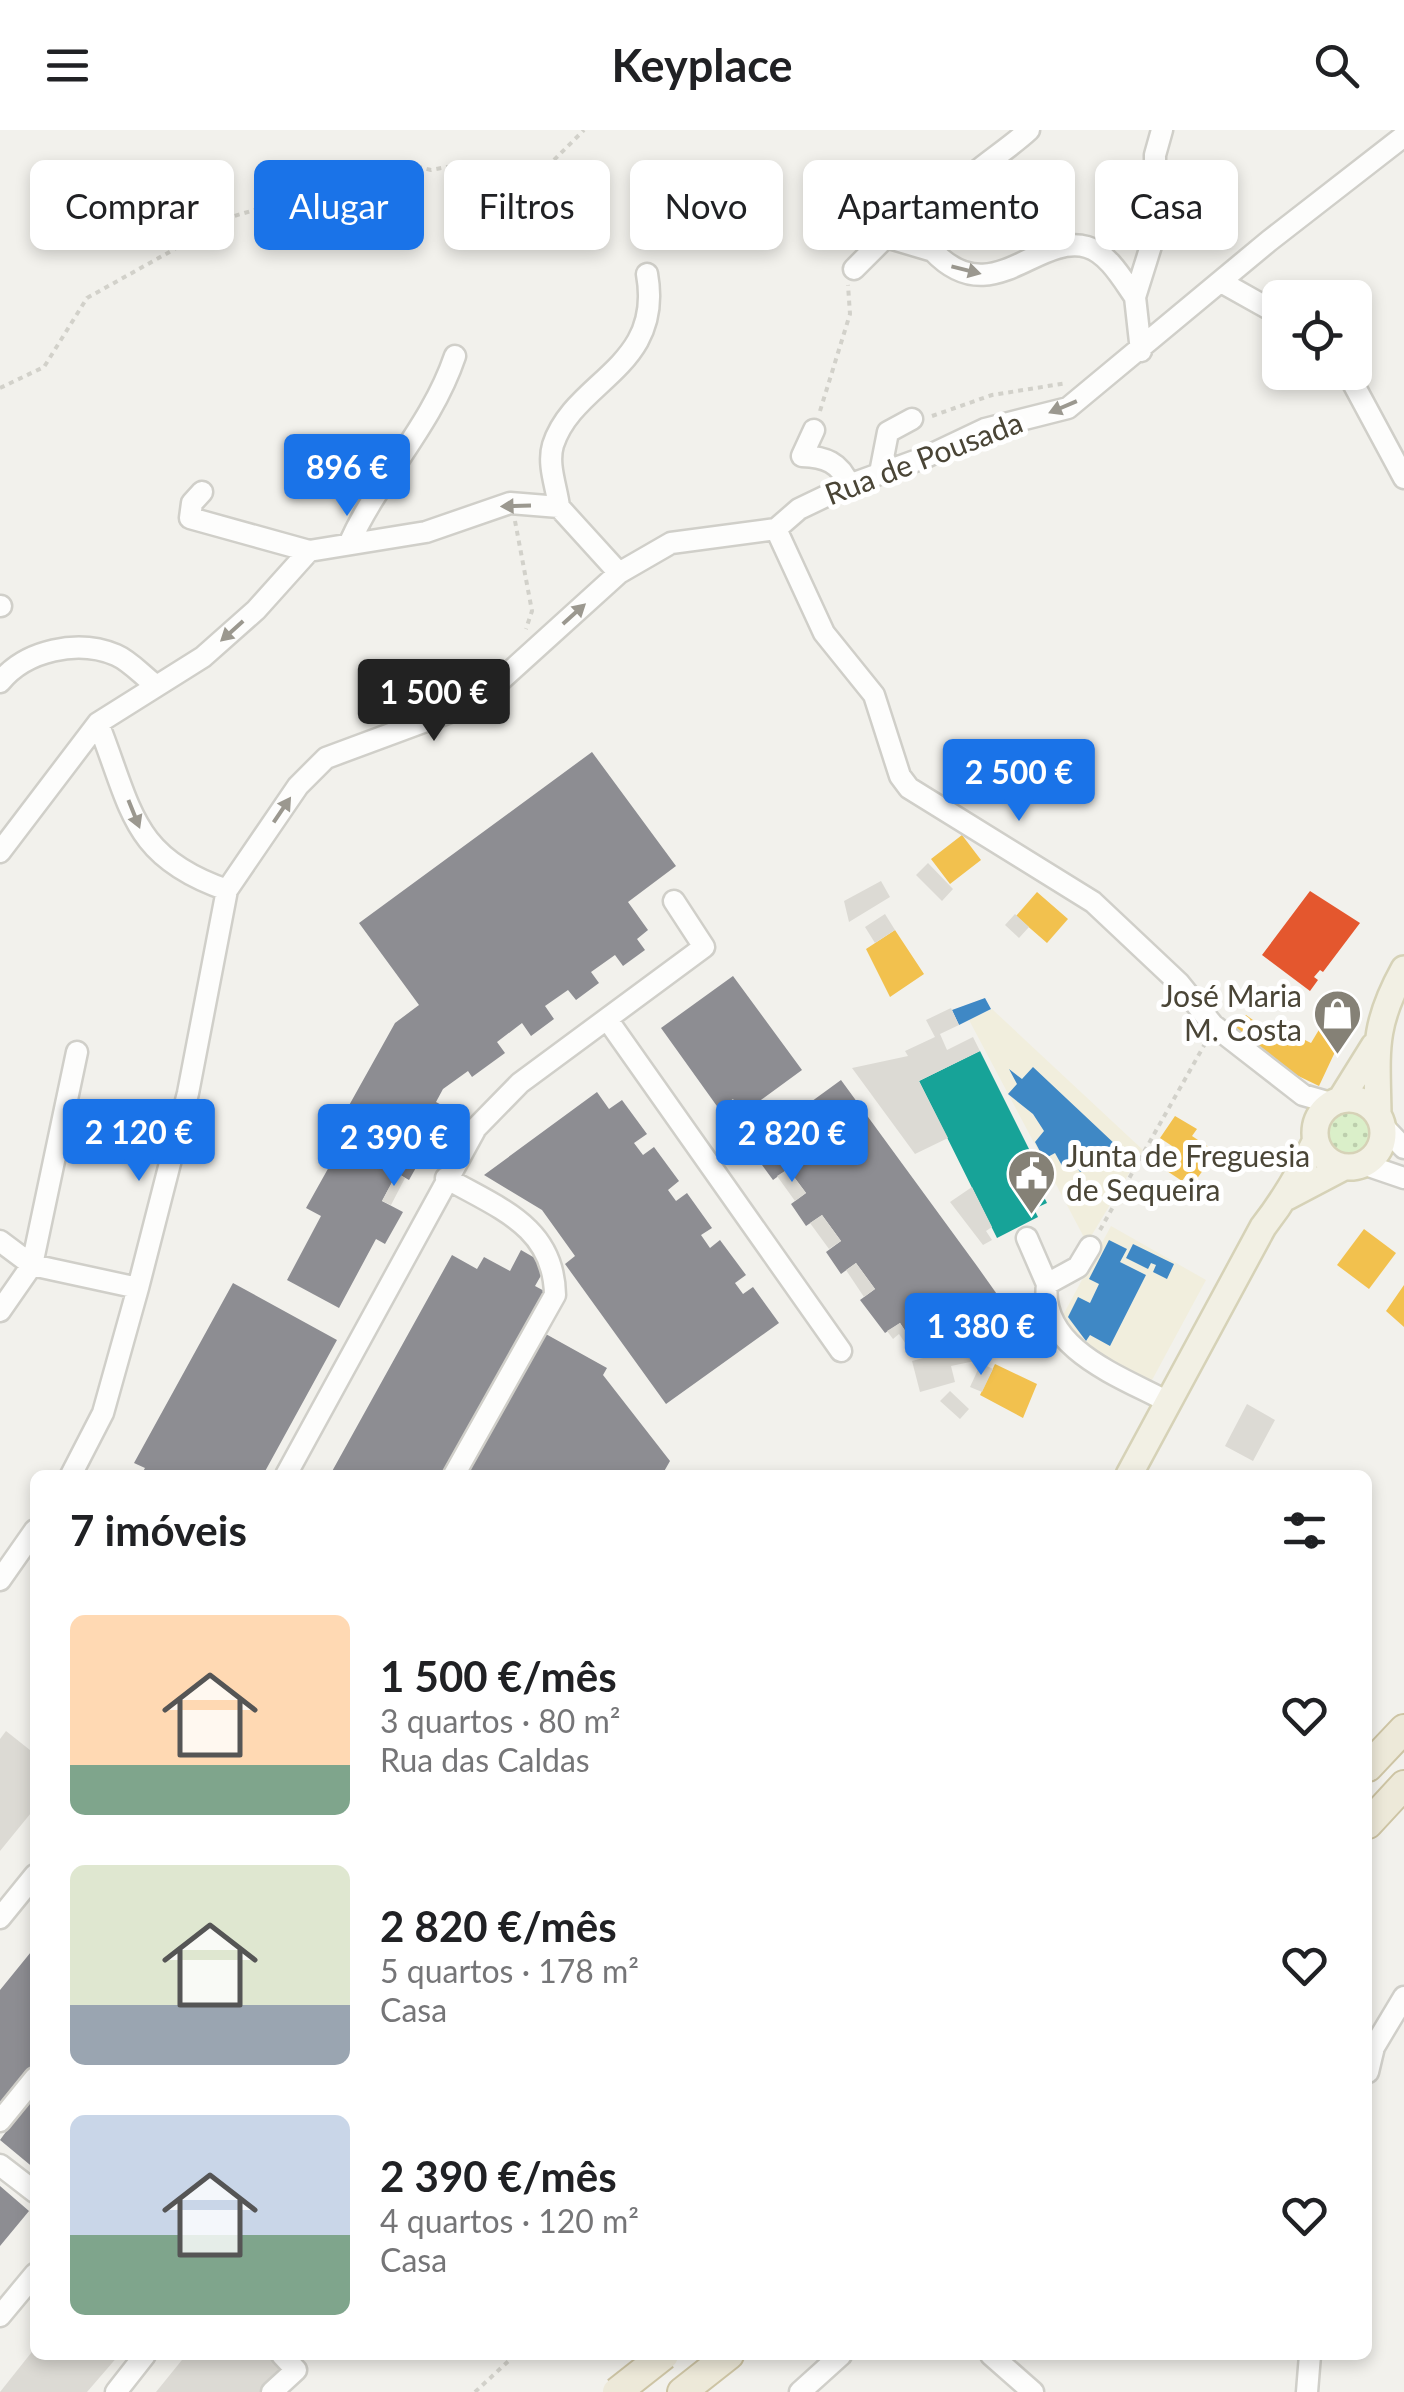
<!DOCTYPE html>
<html lang="pt">
<meta charset="utf-8">
<style>
body{margin:0;font-family:Lato,sans-serif;background:#f2f2f2;color:#202124;height:100vh;display:flex;flex-direction:column;font-size:38px;white-space:nowrap}
*{box-sizing:border-box;margin:0}
p{font-size:32px;color:#757577}
.icon{flex:none;width:55px;height:55px;fill:none;stroke:currentColor;stroke-width:2;stroke-linecap:round;stroke-linejoin:round}
.map{position:relative;flex:1;overflow:hidden}
.sheet{position:absolute;left:30px;top:1340px;width:1342px;height:890px;display:flex;flex-direction:column;background:#fff;border-radius:15px;box-shadow:0 5px 15px #0003}
.sheet>*{flex:none}
.top-card{position:absolute;left:30px;top:30px;width:1345px;height:90px;display:flex;gap:20px}
.buttons{position:absolute;left:1262px;top:150px;display:grid;gap:20px}
.buttons a{display:grid;place-items:center;width:110px;height:110px;border-radius:15px;background:#fff;box-shadow:0 5px 15px #0003;font-size:50px}
.price{position:absolute;translate:-50% -85px;padding:0 22px;border-radius:10px;background:#1a73e8;color:#fff;font-size:32px;line-height:65px;filter:drop-shadow(0 2px 5px #0008)}
.price::after{content:'';position:absolute;left:50%;top:60px;width:30px;height:22px;margin-left:-15px;background:inherit;clip-path:polygon(0 0,100% 0,50% 100%)}
.price.on{background:#222;color:#fff}
ul{padding:0;list-style:none}
li{display:flex;align-items:center;gap:30px;height:250px;padding:0 40px}
li span{display:grid;place-items:center;flex:none;width:280px;height:200px;border-radius:15px;color:#555}
li>.icon{margin-inline-start:auto}
span .icon{width:120px;height:120px;fill:#fffc;stroke-width:1}
li b{font-size:42px}
h2{display:flex;justify-content:space-between;align-items:center;height:120px;padding:0 40px;font-size:42px}
.chip{padding:0 35px;border-radius:15px;background:#fff;box-shadow:0 5px 15px #0003;font-size:35px;line-height:90px}
.chip.on{background:#1a73e8;color:#fff}
header{display:flex;justify-content:space-between;align-items:center;height:130px;padding:0 40px;background:#fff;font-size:45px;font-weight:700}
.map>svg:first-child{display:block}
.education{fill:#f1eedd}
.grass{fill:url(#grass-dots)}
.homes{fill:#f2c14e}
.shops{fill:#e4572e}
.schools{fill:#3f88c5}
.public{fill:#17a398}
.industry{fill:#8d8d92}
.building{fill:#dcdad4}
.lines{fill:none;stroke-linecap:round;stroke-linejoin:round}
.minor-casing{stroke:#d0cfc9;stroke-width:25}
.major-casing{stroke:#d6d2b7;stroke-width:30}
.highway-casing{stroke:#cdc4a4;stroke-width:32}
.path{stroke:#d2d1ca;stroke-width:4;stroke-dasharray:5 5;stroke-linecap:butt}
.minor{stroke:#fdfdfc;stroke-width:20}
.major{stroke:#f2f0e4;stroke-width:25}
.highway{stroke:#ede9d9;stroke-width:28}
.highway-bridge-casing{stroke:#cdc4a4;stroke-width:32;stroke-linecap:butt}
.highway-bridge{stroke:#ede9d9;stroke-width:28}
.oneway{fill:#9b988f}
.labels{text-anchor:middle;stroke-width:10;stroke-linejoin:round;paint-order:stroke}
.street-label{font-size:30px;fill:#4a4536;stroke:#fff}
.poi-label{font-size:30px;fill:#4a4536;stroke:#fff;text-anchor:end}
</style>
<header><svg class="icon" aria-label="menu" viewBox="0 0 24 24"><path d="M4 6h16M4 12h16M4 18h16"/></svg>Keyplace<svg class="icon" aria-label="search" viewBox="0 0 24 24"><circle cx="10" cy="10" r="6"/><path d="M15 15l6 6"/></svg></header>
<div class="map">
<svg width="1404" height="2262" viewBox="0 0 1404 2262">
<defs>
<pattern id="grass-dots" width="8" height="8" patternUnits="userSpaceOnUse" patternTransform="scale(2.5)"><rect width="8" height="8" fill="#daefc9"/><path d="M2 2h.1M6 6h.1" fill="none" stroke="#bdcead" stroke-width="1.8" stroke-linecap="round"/></pattern>
</defs>
<rect width="100%" height="100%" fill="#f2f1ec"/>
<!-- education -->
<path class="education" d="M992,879L1143,1020L1087,1113L969,890Z
M1111,1096L1206,1150L1151,1252L1080,1214L1062,1187Z"/>
<!-- grass -->
<path class="grass" d="M1326 1004a23 23 0 1 1 46 0a23 23 0 1 1-46 0Z"/>
<!-- homes -->
<path class="homes" d="M962,705L981,730L950,754L931,729Z
M1037,762L1068,789L1047,813L1016,786Z
M895,800L924,844L890,867L866,819Z
M1246,885L1285,913L1288,909L1295,913L1299,907L1311,913L1323,893L1342,907L1319,956L1288,941L1234,900Z
M1175,986L1197,999L1192,1006L1216,1022L1196,1050L1187,1044L1182,1051L1158,1035L1172,1016L1160,1008Z
M1364,1099L1396,1123L1369,1159L1337,1135Z
M1404,1155V1197L1386,1181Z
M995,1234L1037,1254L1023,1288L980,1265Z"/>
<!-- shops -->
<path class="shops" d="M1310,761L1360,793L1323,842L1320,840L1314,847L1318,850L1310,861L1262,825Z"/>
<!-- schools -->
<path class="schools" d="M985,868L991,879L959,895L952,880Z
M1033,937L1117,1016L1119,1023L1107,1030L1114,1037L1111,1040L1100,1032L1094,1040L1091,1036L1080,1042L1075,1035L1065,1041L1055,1023L1044,1029L1035,1012L1044,1001L1033,984L1008,964L1017,954L1009,939L1022,949Z
M1109,1110L1127,1119L1120,1132L1146,1145L1110,1216L1090,1205L1086,1211L1068,1187L1078,1167L1090,1173L1099,1154L1089,1149Z
M1133,1114L1174,1134L1167,1149L1153,1142L1156,1135L1151,1133L1148,1139L1126,1128Z"/>
<!-- public -->
<path class="public" d="M980,921L1047,1055L1040,1059L1047,1073L1034,1079L1038,1087L997,1108L919,951Z"/>
<!-- industry -->
<path class="industry" d="M592,622L676,736L628,772L648,800L637,809L645,820L623,836L615,825L591,842L599,853L576,870L568,860L545,876L554,889L531,906L522,893L497,912L505,923L472,947L468,941L443,959L436,972L449,979L429,1013L418,1007L410,1020L422,1027L409,1050L397,1043L382,1071L403,1082L385,1114L376,1109L339,1178L287,1150L321,1086L306,1078L334,1028L323,1022L395,893L419,875L359,793Z
M733,846L802,940L743,983L733,969L719,979L661,898Z
M841,950L977,1136L1011,1184L914,1214L900,1193L885,1203L860,1170L875,1159L867,1148L856,1133L841,1144L826,1122L841,1111L822,1085L806,1096L791,1074L806,1063L788,1039L773,1050L749,1017Z
M597,962L609,979L622,970L647,1004L634,1013L643,1025L654,1017L679,1051L668,1060L676,1071L687,1063L712,1098L701,1105L710,1118L720,1110L746,1145L735,1153L743,1164L753,1157L779,1193L666,1274L565,1134L575,1126L542,1080L484,1045Z
M521,1120L547,1135L535,1156L548,1163L447,1345H330L452,1125L477,1139L484,1127L510,1141Z
M233,1153L337,1210L263,1345H141L145,1338L134,1333Z
M544,1203L607,1238L603,1245L670,1331L662,1345H464Z
M35,1817V1932L0,1975V1860Z
M35,1962V2039L0,2010Z
M0,2056L29,2081L0,2116Z"/>
<!-- building -->
<path class="building" d="M928,733L953,759L942,771L916,745Z
M881,751L890,767L849,792L844,771Z
M885,784L895,800L875,813L865,797Z
M1015,784L1029,797L1019,808L1005,795Z
M951,878L959,895L940,904L947,920L973,907L980,921L919,951L948,1008L915,1024L852,938L908,926L905,921L935,907L926,890Z
M788,1039L806,1063L795,1071L777,1046Z
M397,1043L405,1048L391,1075L382,1071Z
M972,1057L992,1097L986,1101L992,1110L983,1115L950,1072Z
M822,1085L841,1111L829,1119L810,1093Z
M856,1133L875,1159L864,1167L846,1140Z
M900,1193L914,1214L908,1217L899,1204L893,1209L887,1201Z
M1009,1205L1013,1223L951,1236L955,1252L920,1262L912,1231Z
M981,1233L993,1239L982,1262L970,1257Z
M950,1261L969,1279L960,1289L940,1271Z
M1247,1274L1275,1290L1253,1331L1225,1316Z
M6,1601L35,1624V1678L0,1721V1609Z
M35,2218V2225H119L87,2262H0Z
M186,2225H272L291,2239L266,2262H156Z"/>
<g class="lines">
<defs>
<path id="minor" d="M1029,0C994,33 925,64 933,121C992,183 1036,103 1087,117C1108,123 1123,150 1135,167
M854,139L886,107L933,121
M1223,153L1280,185
M1141,221L1135,167L1155,103V25L1162,0
M1347,242L1404,348
M814,300L802,326C825,327 840,332 849,355
M880,343L888,302L912,289
M202,362L192,373L190,388L309,421
M559,377C557,358 547,335 553,315C574,250 664,238 647,144
M776,399L824,503L874,565L900,646L909,658L1093,772L1179,853L1213,895L1303,965L1331,973
M776,399L799,379L849,355L926,327L985,299L1068,278L1269,111L1404,6
M349,414C379,347 431,297 455,226
M0,476H1
M0,552C26,520 78,509 116,525C130,531 142,545 154,554
M98,593C132,679 131,727 227,760
M0,722L98,593L203,527L256,480L309,421L426,402L510,373L559,377L619,443
M607,889L841,1221
M1382,995L1404,1018
M1363,1034L1404,1048
M446,1048C498,1078 554,1096 555,1165L454,1345
M1027,1108L1047,1154
M0,1111L32,1135L138,1158
M1090,1117L1078,1137L1047,1154C1039,1219 1122,1247 1168,1272
M0,1181L32,1135L77,922
M71,1345L103,1283L138,1158L188,963L227,760L298,656L326,628L450,582L491,559L619,443L671,413L776,399
M286,1345L476,998L520,953L704,817L674,771
M0,1450L35,1400
M0,1788L35,1745
M1368,1942L1374,1917L1404,1867
M0,1991L35,1948
M0,2035L35,2062
M0,2186L35,2144
M991,2225L1033,2262
M116,2262L145,2225
M272,2262L296,2240L282,2225
M800,2262L841,2225
M1307,2262L1310,2225"/>
<path id="major" d="M1315 1003a34 34 0 1 1 68 0a34 34 0 1 1-68 0Z
M1341,969L1374,916
M1378,984C1377,921 1372,897 1404,839
M1287,1067L1344,1037
M1129,1345L1263,1097C1284,1070 1300,1043 1315,1012"/>
<path id="highway" d="M1368,1637L1404,1599
M1368,1694L1404,1655
M682,2262L729,2225"/>
</defs>
<!-- minor casing -->
<use href="#minor" class="minor-casing"/>
<!-- major casing -->
<use href="#major" class="major-casing"/>
<!-- highway casing -->
<use href="#highway" class="highway-casing"/>
<!-- path -->
<path class="path" d="M0,258L44,237L87,168L173,120L211,93L408,34L431,40L463,34L525,38L551,33L584,0
M820,281L850,184L848,155
M932,286L992,265L1067,253
M515,391L532,481L526,499
M1100,1100L1206,912
M475,2262L515,2225"/>
<!-- minor -->
<use href="#minor" class="minor"/>
<!-- major -->
<use href="#major" class="major"/>
<!-- highway -->
<use href="#highway" class="highway"/>
<defs>
<path id="highway-bridge" d="M617,2262L664,2225"/>
</defs>
<!-- highway-bridge casing -->
<use href="#highway-bridge" class="highway-bridge-casing"/>
<!-- highway-bridge -->
<use href="#highway-bridge" class="highway-bridge"/>
</g>
<!-- one-way arrows -->
<defs><path id="oneway-solid" d="M-6-.8H1V-3.2L6.5 0L1 3.2V.8H-6Z" transform="scale(2.5)"/></defs>
<g class="oneway">
<use href="#oneway-solid" transform="translate(966 140) rotate(14)"/>
<use href="#oneway-solid" transform="translate(1063 277) rotate(157)"/>
<use href="#oneway-solid" transform="translate(516 376) rotate(178)"/>
<use href="#oneway-solid" transform="translate(574 484) rotate(-42)"/>
<use href="#oneway-solid" transform="translate(232 501) rotate(138)"/>
<use href="#oneway-solid" transform="translate(282 680) rotate(-56)"/>
<use href="#oneway-solid" transform="translate(134 684) rotate(68)"/>
</g>
<!-- icons -->
<defs>
<symbol id="shop-pin" viewBox="-11 -11 22 30"><path d="M0 17L-7.5 6A9.5 9.5 0 1 1 7.5 6Z" fill="#858176" stroke="#fff"/><path d="M-5-2.5h2.3a2.7 3.5 0 0 1 5.4 0H5L5.5 6h-11ZM-1.5-2.5h3a1.5 2.3 0 0 0-3 0Z" fill="#fff"/></symbol>
<symbol id="civic-pin" viewBox="-11 -11 22 30"><path d="M0 17L-7.5 6A9.5 9.5 0 1 1 7.5 6Z" fill="#858176" stroke="#fff"/><path d="M-.6-6.5H3V-4.5H.6V-3L4-1V1h2V6H-6V1h2V-1L-.6-3ZM-1.2 2.5V6h2.4V2.5Z" fill="#fff"/></symbol>
</defs>
<g fill-rule="evenodd">
<use href="#shop-pin" x="1310" y="856" width="55" height="75"/>
<use href="#civic-pin" x="1004" y="1016" width="55" height="75"/>
</g>
<g class="labels">
<!-- street labels -->
<g class="street-label">
<text transform="translate(924 329) rotate(-21)" y="10">Rua de Pousada</text>
</g>
<!-- poi labels -->
<g class="poi-label">
<text x="1302" y="877">José Maria<tspan x="1302" dy="34">M. Costa</tspan></text>
<text x="1066" y="1037" text-anchor="start">Junta de Freguesia<tspan x="1066" dy="34">de Sequeira</tspan></text>
</g>
</g>
</svg>
<div class="buttons">
<a><svg class="icon" aria-label="locate" viewBox="0 0 24 24"><circle cx="12" cy="12" r="6"/><path d="M12 2v4M12 18v4M2 12h4M18 12h4"/></svg></a>
</div>
<b class="price" style="left:347px;top:389px">896 €</b>
<b class="price on" style="left:434px;top:614px">1 500 €</b>
<b class="price" style="left:1019px;top:694px">2 500 €</b>
<b class="price" style="left:139px;top:1054px">2 120 €</b>
<b class="price" style="left:792px;top:1055px">2 820 €</b>
<b class="price" style="left:394px;top:1059px">2 390 €</b>
<b class="price" style="left:981px;top:1248px">1 380 €</b>
<div class="top-card">
<a class="chip">Comprar</a>
<a class="chip on">Alugar</a>
<a class="chip">Filtros</a>
<a class="chip">Novo</a>
<a class="chip">Apartamento</a>
<a class="chip">Casa</a>
</div>
<section class="sheet">
<h2>7 imóveis<svg class="icon" aria-label="filters" viewBox="0 0 24 24"><path d="M4 7h16M4 17h16"/><circle cx="9" cy="7" r="2"/><circle cx="15" cy="17" r="2"/></svg></h2>
<ul>
<li><span style="background:linear-gradient(#ffd9b3 75%,#7fa58c 0)"><svg class="icon" aria-label="home" viewBox="0 0 24 24"><path d="M3 11l9-7 9 7M6 9v11h12V9"/></svg></span><div><b>1 500 €/mês</b><p>3 quartos · 80 m²</p><p>Rua das Caldas</p></div><svg class="icon" aria-label="heart" viewBox="0 0 24 24"><path d="M12 20l-8-8c-3-5 5-10 8-4 3-6 11-1 8 4z"/></svg></li>
<li><span style="background:linear-gradient(#dfe7d0 70%,#9aa5b1 0)"><svg class="icon" aria-label="home" viewBox="0 0 24 24"><path d="M3 11l9-7 9 7M6 9v11h12V9"/></svg></span><div><b>2 820 €/mês</b><p>5 quartos · 178 m²</p><p>Casa</p></div><svg class="icon" aria-label="heart" viewBox="0 0 24 24"><path d="M12 20l-8-8c-3-5 5-10 8-4 3-6 11-1 8 4z"/></svg></li>
<li><span style="background:linear-gradient(#c9d6e8 60%,#7fa58c 0)"><svg class="icon" aria-label="home" viewBox="0 0 24 24"><path d="M3 11l9-7 9 7M6 9v11h12V9"/></svg></span><div><b>2 390 €/mês</b><p>4 quartos · 120 m²</p><p>Casa</p></div><svg class="icon" aria-label="heart" viewBox="0 0 24 24"><path d="M12 20l-8-8c-3-5 5-10 8-4 3-6 11-1 8 4z"/></svg></li>
</ul>
</section>
</div>
